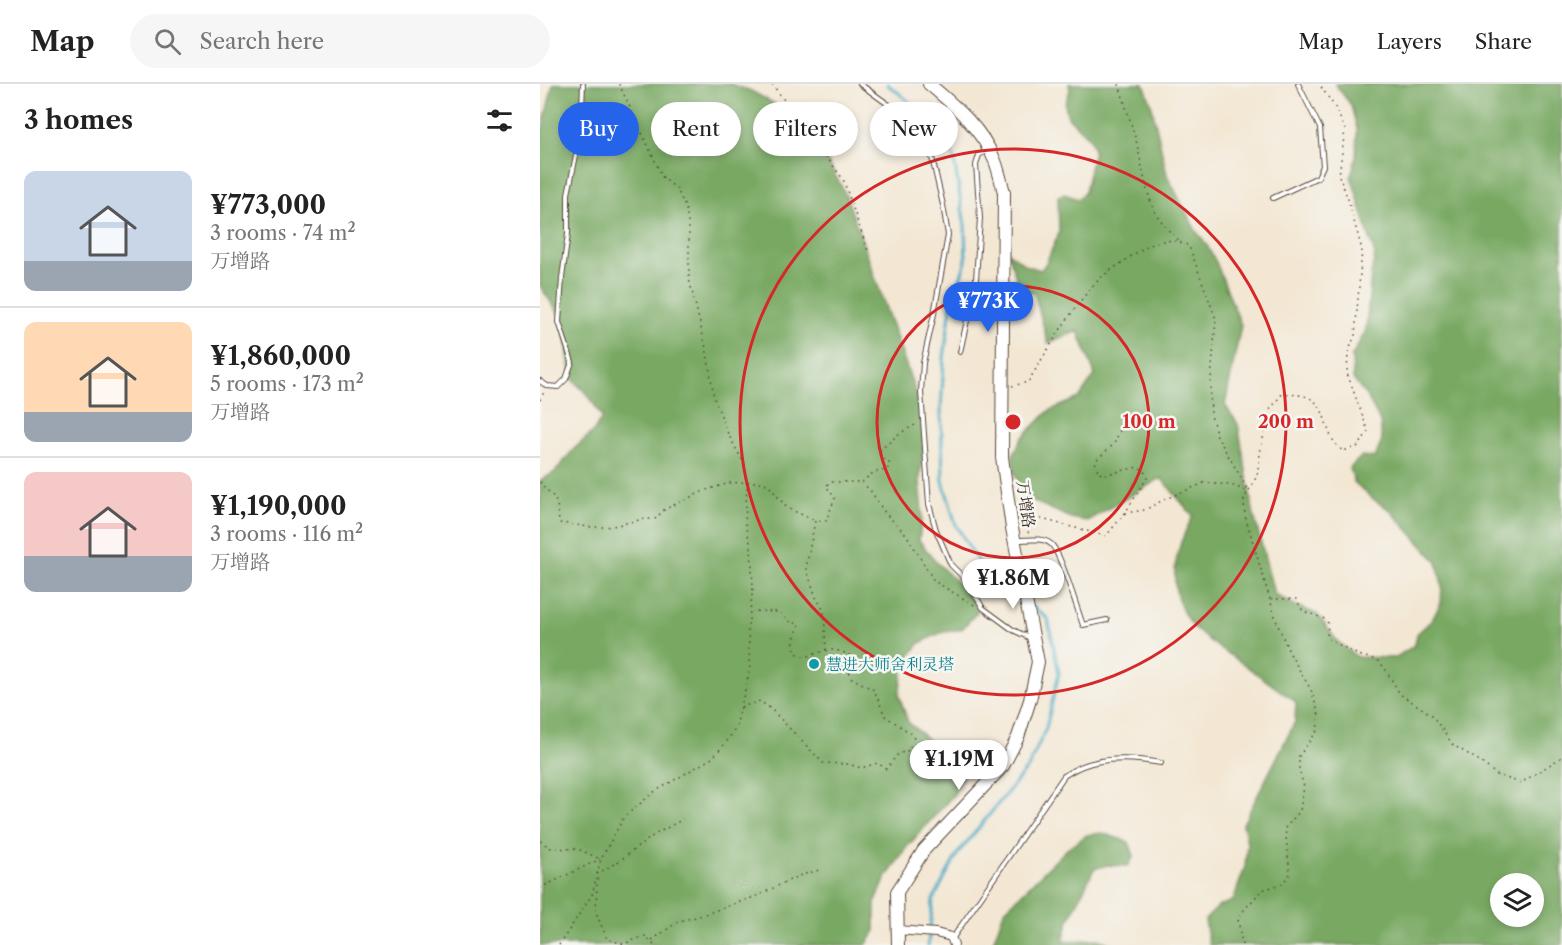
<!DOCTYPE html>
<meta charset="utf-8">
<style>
body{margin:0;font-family:"Libre Caslon Text","Noto Serif SC",serif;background:#f6f6f6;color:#222;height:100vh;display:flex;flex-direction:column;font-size:22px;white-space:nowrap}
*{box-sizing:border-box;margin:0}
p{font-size:20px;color:#767676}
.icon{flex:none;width:33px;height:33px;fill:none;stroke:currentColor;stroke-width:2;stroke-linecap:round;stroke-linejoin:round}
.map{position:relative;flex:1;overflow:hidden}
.side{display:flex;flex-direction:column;background:#fff;width:540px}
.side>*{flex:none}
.top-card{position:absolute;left:18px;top:18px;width:570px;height:54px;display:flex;gap:12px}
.fabs{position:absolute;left:950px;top:789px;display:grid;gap:12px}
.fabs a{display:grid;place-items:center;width:54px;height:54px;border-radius:50%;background:#fff;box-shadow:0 3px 9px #0003;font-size:30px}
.price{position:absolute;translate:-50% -51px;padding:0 14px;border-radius:21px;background:#fff;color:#222;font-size:20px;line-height:39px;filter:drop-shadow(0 2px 3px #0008)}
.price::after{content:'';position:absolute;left:50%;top:36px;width:18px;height:14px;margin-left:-9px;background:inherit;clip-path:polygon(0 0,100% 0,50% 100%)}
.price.on{background:#2563eb;color:#fff}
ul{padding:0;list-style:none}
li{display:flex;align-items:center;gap:18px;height:150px;padding:0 24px}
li+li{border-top:2px solid #e0e0e0}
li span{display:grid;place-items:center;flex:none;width:168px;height:120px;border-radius:12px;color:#555}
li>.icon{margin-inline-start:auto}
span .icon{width:72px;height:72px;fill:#fffc;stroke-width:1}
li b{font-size:26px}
h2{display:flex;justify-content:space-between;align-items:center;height:72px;padding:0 24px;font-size:26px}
.tag{padding:0 21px;border-radius:27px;background:#fff;box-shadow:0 3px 9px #0003;font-size:21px;line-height:54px}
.tag.on{background:#2563eb;color:#fff}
header{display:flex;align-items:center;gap:36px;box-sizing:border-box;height:84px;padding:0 30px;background:#fff;border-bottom:2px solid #e0e0e0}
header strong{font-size:28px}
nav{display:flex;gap:33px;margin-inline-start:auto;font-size:21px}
.search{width:420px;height:54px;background:#f6f6f6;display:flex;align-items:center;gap:15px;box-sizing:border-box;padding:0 21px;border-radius:33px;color:#767676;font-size:22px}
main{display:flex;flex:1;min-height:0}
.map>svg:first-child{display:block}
.forest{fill:#78a862;stroke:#5a6940;stroke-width:1.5;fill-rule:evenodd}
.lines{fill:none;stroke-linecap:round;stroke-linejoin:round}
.stream{stroke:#43a8c3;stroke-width:3}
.lane-casing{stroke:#574639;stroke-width:6}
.street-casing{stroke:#574639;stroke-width:10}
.secondary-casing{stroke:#574639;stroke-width:14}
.path{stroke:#574639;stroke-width:1.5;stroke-dasharray:1.5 4.5;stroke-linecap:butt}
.lane{stroke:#fff;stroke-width:4}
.street{stroke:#fff;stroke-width:8}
.secondary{stroke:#fff;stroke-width:12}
.ring{fill:none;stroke:#d62828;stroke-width:3}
.culture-dot{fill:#0f9aa8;stroke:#f6f6f2;stroke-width:2}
.labels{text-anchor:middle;stroke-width:5;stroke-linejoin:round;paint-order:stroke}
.street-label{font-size:16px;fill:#3b2a1e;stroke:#f6f6f2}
.culture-label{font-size:16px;fill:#0d838f;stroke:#f6f6f2;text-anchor:start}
.centre{fill:#d62828;stroke:#f6f6f2;stroke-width:3}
.ring-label{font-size:18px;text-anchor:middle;font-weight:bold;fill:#d62828;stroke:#f6f6f2;stroke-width:5;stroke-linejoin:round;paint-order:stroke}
</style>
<header>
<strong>Map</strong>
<div class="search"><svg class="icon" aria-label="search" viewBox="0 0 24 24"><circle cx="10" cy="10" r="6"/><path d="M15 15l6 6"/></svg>Search here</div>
<nav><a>Map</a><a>Layers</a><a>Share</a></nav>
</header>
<main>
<section class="side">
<h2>3 homes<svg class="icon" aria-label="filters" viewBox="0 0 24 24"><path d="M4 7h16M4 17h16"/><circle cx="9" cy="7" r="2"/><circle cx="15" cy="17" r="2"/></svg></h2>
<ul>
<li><span style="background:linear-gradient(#c9d6e8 75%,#9aa5b1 0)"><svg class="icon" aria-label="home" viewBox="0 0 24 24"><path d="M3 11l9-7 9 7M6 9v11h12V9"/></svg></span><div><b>¥773,000</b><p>3 rooms · 74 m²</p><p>万增路</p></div></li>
<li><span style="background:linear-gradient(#ffd9b3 75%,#9aa5b1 0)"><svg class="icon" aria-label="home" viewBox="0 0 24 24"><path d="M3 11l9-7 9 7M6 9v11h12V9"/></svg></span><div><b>¥1,860,000</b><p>5 rooms · 173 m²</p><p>万增路</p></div></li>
<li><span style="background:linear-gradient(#f6c9c9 70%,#9aa5b1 0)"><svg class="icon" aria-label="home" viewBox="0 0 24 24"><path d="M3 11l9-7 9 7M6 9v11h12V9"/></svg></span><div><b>¥1,190,000</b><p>3 rooms · 116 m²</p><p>万增路</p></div></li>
</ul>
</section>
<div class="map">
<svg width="1022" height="861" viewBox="0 0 1022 861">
<rect width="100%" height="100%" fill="#f6f6f2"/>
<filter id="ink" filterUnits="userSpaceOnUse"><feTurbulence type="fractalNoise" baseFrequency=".0167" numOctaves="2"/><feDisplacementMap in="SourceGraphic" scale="12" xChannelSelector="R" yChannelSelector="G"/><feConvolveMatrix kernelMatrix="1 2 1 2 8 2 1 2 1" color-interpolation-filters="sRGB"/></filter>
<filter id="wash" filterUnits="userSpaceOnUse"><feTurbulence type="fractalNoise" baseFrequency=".008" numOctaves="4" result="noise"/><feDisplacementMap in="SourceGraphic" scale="24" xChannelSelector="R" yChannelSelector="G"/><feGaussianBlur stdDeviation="1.35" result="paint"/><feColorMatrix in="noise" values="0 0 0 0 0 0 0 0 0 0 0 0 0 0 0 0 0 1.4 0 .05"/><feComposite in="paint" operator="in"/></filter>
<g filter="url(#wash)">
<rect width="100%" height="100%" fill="#f3e7d3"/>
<!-- forest -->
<path class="forest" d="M13,0H190L211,7L235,20L260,42L288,78L306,111L379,318L384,360L380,395L382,433L379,456L394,476L424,505L438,527L422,545L400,549L380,559L364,579L359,611L368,638L411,676L423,692L414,710L366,764L346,794L335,819V848L326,861H0V397L15,388L33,366L54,347L62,333L49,312L34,297L28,272L25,239L0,202V54Z
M529,0H604L611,19L627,91L656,147L666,160L676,178L701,241L685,321L698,340L713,427L734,510L756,522L777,530L797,557L817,573L855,574L875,561L877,550L892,536L901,519L902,501L897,478L850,426L833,415L814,398L810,384L822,372L835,374L842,356L840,338L828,314L813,295L812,272L826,246L831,190L835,171L811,92L816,73L817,45L811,21L795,0H1022V861H669L665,836L679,822L693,817L705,783L707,759L703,740L755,638L756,618C736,604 716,589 696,575C680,564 661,553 649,537C625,504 635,464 653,432L621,394L547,437L531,434L495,418L480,402L474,387L473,371L482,354L509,327L539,314L555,291L538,247L508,259L494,208L487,210L480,207L468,168L485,181L501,186L506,179L519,149L518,112L524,110L538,115L545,108L554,66L550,55L528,33L525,20L530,6ZM960,800H993V832H960Z
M562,749L589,758L594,772L588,782L567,781L554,785L529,836L523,857L559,855L574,861H452L464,827L527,765L547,751Z"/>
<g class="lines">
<!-- stream -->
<path class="stream" d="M347,0L366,15L397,45L413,70L425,142L426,177L411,222L404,274L401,325L403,397L416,441L439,480L458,500L481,515
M388,861L393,816L418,769L489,682L506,644L519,589L508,535L492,522"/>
</g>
</g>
<g filter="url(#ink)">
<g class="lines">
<defs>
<path id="lane" d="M320,0L381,44L387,52L403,121L408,151L394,230L383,279L381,308L389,420L396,446L411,481L426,496L443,524L473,546L490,554
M733,114L778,93L783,82L780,44L758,0
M420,268L436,196L440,134L436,81L439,71L447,66
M0,297L7,302L18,303L26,295L32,278L19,238L22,194L28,150V110L41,47L43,0
M478,456C488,456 502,453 511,460C521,469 537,525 543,541L567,536
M412,855L524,692C551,672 589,673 621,679"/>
<path id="street" d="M357,846L396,849L411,853L414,861"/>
<path id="secondary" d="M358,861L357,808L384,766L463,682L478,653L490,616L498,578L472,444L462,373L464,108C461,98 459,87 455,77C442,45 414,21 389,0"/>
</defs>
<!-- lane casing -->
<use href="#lane" class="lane-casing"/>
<!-- street casing -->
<use href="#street" class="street-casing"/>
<!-- secondary casing -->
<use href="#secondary" class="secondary-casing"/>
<!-- path -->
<path class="path" d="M79,0L123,94L137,105L146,125L149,144V195L167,268L174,314L188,350L205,381L207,403L205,439L211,462L213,503L208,543L210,585L196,643L186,659L172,674L114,708L84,733L61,775L57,790L56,829L67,855L83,860L105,852L114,861
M232,0L303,95L328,167
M579,0L596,56L607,106L614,127L626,144L641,158
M472,302L488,298C507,267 536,216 563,192C571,185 581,180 590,173C609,160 627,150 649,162L676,235L670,309L671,331L677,352L708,406
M0,316L4,308
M0,398C3,404 6,405 10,409C19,417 18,429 19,439C33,440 48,444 63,443C82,442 96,434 115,435L125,425L166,406L190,399L207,398H223L229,402L247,424L274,436
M322,398L334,388L347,386L350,380L340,371L339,367L360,349L375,341
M585,429L605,426L623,416L664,399L691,401L707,407
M488,449L494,433L566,452L585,429L607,394L604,386L598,383L563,391L558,388L555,377L574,360L581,344
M731,515H756L763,527L785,535L788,539L787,554L818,571L837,576L844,583L860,610L892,631L913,661L938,676L957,691L981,699L1022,673
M286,566L284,527L276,513L266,484L275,437H286L295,414L286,402L290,398H321L330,406L345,429L366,450L394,497L434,521
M201,623L220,617L231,625L283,679L308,680L321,684L338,679L346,685L359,669L367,668L368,663L379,661L369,648L345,632L334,606L310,593L309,570C303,569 295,565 290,566C279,566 258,582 254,562C252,554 259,547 259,539H252L239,528L212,527
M0,757L11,764L38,765L60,775
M57,790L79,777L114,751L143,735
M0,804L60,775
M112,856L139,837L156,833L217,812L258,792L279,786
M19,861L52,811L56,794
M702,861L698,835L703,827L722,806L742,800L750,790L745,744L760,727L764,703L759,685V672L777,647L779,631L771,606L749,568L737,539L705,432L704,415L717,392L721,363L730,326L741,311C797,305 776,348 803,367L819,362L828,347L807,289L808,269L815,251L822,166L808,115L799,92L805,45L795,23L779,0"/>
<!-- lane -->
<use href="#lane" class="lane"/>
<!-- street -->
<use href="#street" class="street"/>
<!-- secondary -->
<use href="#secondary" class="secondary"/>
</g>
</g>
<!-- distance rings -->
<g class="ring">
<circle cx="473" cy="338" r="136"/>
<circle cx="473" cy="338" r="273"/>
</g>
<!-- markers -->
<circle class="culture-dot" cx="274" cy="580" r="6"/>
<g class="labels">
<!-- street labels -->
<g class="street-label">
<text transform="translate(486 420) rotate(82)" y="6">万增路</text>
</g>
<!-- culture labels -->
<g class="culture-label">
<text x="286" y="586">慧进大师舍利灵塔</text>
</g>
</g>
<circle cx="473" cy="338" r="9" class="centre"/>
<g class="ring-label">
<text x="609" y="344">100 m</text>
<text x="746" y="344">200 m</text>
</g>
</svg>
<div class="fabs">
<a><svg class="icon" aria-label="layers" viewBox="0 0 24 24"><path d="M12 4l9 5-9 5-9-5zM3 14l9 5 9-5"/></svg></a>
</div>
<b class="price on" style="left:448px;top:249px">¥773K</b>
<b class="price" style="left:473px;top:526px">¥1.86M</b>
<b class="price" style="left:419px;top:707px">¥1.19M</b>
<div class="top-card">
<a class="tag on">Buy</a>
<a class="tag">Rent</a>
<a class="tag">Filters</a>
<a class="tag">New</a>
</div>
</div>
</main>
